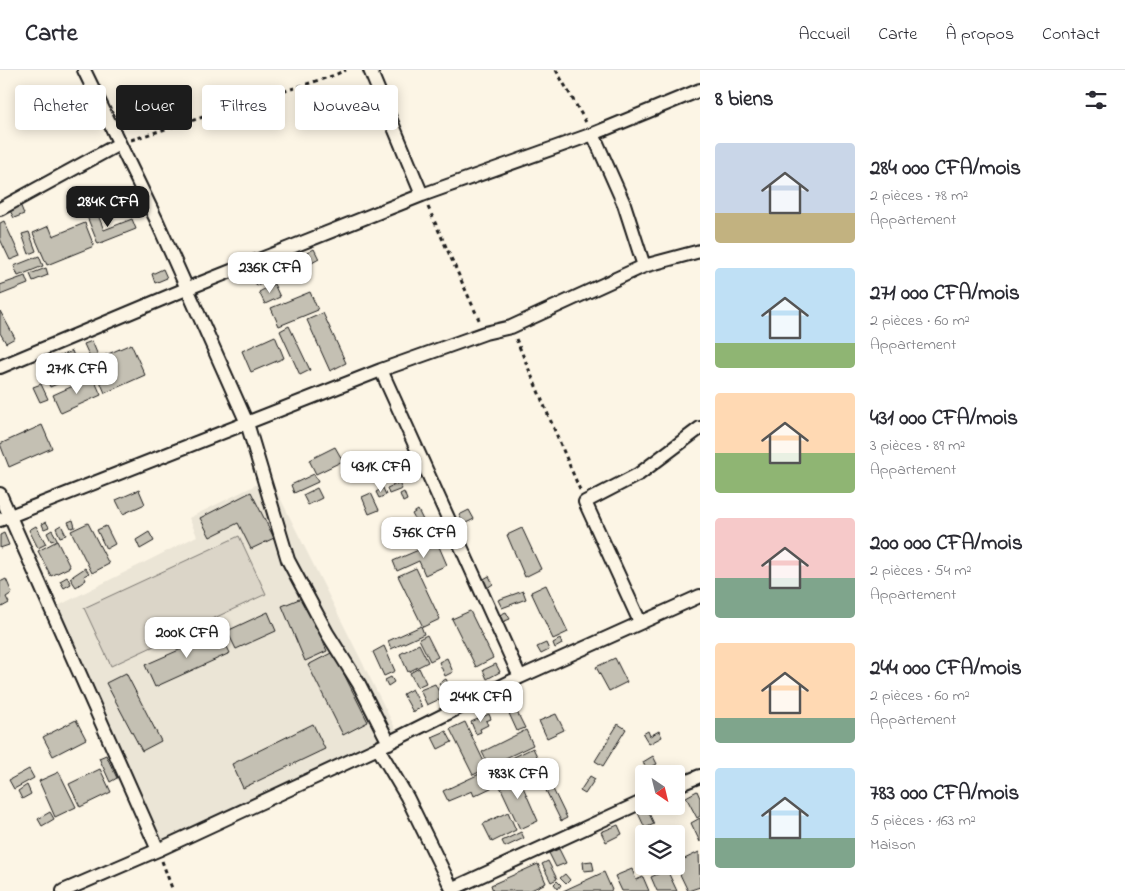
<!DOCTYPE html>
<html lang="fr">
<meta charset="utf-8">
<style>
body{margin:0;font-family:"Indie Flower",sans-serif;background:#f7f7f7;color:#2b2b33;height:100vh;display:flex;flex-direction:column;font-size:19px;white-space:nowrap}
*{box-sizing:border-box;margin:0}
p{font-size:16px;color:#7c7c81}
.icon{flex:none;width:28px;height:28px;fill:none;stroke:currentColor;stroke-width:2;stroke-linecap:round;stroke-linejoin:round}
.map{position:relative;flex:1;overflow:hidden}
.details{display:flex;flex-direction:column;background:#fff;width:425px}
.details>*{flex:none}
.top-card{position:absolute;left:15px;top:15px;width:475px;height:45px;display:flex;gap:10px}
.needle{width:32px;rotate:145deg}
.tools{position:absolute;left:635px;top:695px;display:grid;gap:10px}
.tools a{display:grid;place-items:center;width:50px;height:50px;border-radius:5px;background:#fff;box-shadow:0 2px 12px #0003;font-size:25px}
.price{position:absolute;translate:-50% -42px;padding:0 11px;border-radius:10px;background:#fff;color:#222;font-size:16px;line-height:32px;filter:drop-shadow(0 1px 2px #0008)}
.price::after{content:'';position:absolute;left:50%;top:30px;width:15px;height:11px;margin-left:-8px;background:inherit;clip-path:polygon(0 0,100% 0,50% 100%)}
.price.active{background:#1c1c1c;color:#fff}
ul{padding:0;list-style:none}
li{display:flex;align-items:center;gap:15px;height:125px;padding:0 15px}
li span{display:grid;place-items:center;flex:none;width:140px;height:100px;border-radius:5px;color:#555}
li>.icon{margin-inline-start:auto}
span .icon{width:60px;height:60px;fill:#fffc;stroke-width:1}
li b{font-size:21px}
h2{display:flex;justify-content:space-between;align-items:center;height:60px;padding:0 15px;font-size:21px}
.pill{padding:0 18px;border-radius:5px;background:#fff;box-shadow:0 2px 12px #0003;font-size:18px;line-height:45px}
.pill.active{background:#1c1c1c;color:#fff}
header{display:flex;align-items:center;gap:30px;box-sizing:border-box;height:70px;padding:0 25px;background:#fff;border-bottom:1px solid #e1e1e2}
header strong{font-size:24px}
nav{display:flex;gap:28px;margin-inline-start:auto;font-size:18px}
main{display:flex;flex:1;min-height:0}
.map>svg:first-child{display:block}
.built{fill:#ebe5d6}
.green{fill:#dbd5c8;stroke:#7c7872}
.building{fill:#c4c0b3;stroke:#1c1c1c}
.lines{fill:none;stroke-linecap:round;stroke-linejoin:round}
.street-casing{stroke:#1c1c1c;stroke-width:16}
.path{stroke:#1c1c1c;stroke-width:3;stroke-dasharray:4 4;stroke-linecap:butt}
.street{stroke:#fcf5e5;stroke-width:12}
</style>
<header>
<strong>Carte</strong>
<nav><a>Accueil</a><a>Carte</a><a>À propos</a><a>Contact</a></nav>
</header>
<main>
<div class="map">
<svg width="700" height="821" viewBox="0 0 700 821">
<rect width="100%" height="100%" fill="#fcf5e5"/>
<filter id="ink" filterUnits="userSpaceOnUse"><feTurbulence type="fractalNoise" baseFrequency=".02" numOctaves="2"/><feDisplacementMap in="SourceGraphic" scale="10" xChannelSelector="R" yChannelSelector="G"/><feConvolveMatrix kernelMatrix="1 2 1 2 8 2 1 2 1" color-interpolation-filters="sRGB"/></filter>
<g filter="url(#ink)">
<!-- built -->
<path class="built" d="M270,408L398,664L158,780L52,539L197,466L189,448Z"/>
<!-- green -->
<path class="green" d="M239,466L266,524L111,596L84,538Z"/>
<!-- building -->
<path class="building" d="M20,134L24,144L14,148L9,139Z
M96,140L104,160L132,149L136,159L98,174L86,144Z
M4,151L20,186L10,190L0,169V153Z
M85,153L94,176L47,195L33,163L49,156L53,166Z
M29,162L36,181L29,184L22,164Z
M314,179L319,189L310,194L305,184Z
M39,186L43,196L18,206L14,196Z
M46,198L48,205L33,211L30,204Z
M163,199L167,208L155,213L152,204Z
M269,199L273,209L257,216L252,205Z
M25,206L28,214L0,225V215Z
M274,214L280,227L265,234L259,222Z
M310,222L318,240L279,256L271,238Z
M0,241L15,268L6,273L0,263Z
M323,243L346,293L330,301L307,250Z
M289,256L310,300L300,305L280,261Z
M275,266L284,288L251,302L242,281Z
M92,271L99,288L131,274L145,305L105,323L96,302L86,306L82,297L92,292L84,274Z
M72,281L81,304L50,317L41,294Z
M93,307L101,325L61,343L53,325Z
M41,314L48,329L40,332L33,317Z
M42,355L52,378L9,397L0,374Z
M335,377L343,391L316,404L309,390Z
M314,404L318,412L294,423L291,415Z
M399,413L402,419L389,424L387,418Z
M317,418L322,428L308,435L303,425Z
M383,418L386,425L379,428L376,422Z
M139,420L145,434L123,444L116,430Z
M251,422L274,468L251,479L238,453L210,467L200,448Z
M404,422L407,430L403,432L400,424Z
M371,423L379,440L369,444L362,427Z
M418,440L423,450L417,453L412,444Z
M469,440L474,449L464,454L459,445Z
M73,450L75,457L71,458L68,452Z
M46,452L49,457L44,459L42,454Z
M88,453L109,494L92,503L71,461Z
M61,455L66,465L60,467L56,458Z
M36,456L46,474L38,478L29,460Z
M106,456L115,474L106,479L97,460Z
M522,458L541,499L525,507L507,465Z
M52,460L57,469L51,471L47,463Z
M149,462L154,471L140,479L136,470Z
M4,463L9,475L0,478V465Z
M57,471L70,497L51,506L38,481Z
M437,472L447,495L425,505L419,491L397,501L393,491Z
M85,498L89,503L84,506L86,510L76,517L70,508Z
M416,498L440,549L423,557L398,506Z
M489,506L493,514L487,518L482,510Z
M67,507L71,514L64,518L60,511Z
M6,509L12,523L6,527L9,533L0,538V512Z
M546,515L568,562L553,569L531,522Z
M523,521L526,529L502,538L498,530Z
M304,527L327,581L305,591L282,536Z
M470,541L493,588L476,597L452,549Z
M268,542L276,561L236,579L227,561Z
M506,542L510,549L500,553L497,546Z
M421,556L424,564L391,579L388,571Z
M220,562L230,583L155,617L145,595Z
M427,565L438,587L430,591L419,569Z
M560,569L562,574L555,578L553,573Z
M546,573L549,580L541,584L537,577Z
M419,574L428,592L408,602L400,584Z
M384,576L395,601L384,606L373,582Z
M333,582L368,652L343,665L308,595Z
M447,588L453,602L445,606L439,592Z
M615,588L627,612L609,621L596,597Z
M496,594L500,602L487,609L483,600Z
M419,598L426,613L417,617L410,603Z
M126,603L161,671L142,681L106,613Z
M391,607L394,612L388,616L385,610Z
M446,609L452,621L445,625L439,613Z
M435,614L442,628L427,635L420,620Z
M412,619L422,637L413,642L403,624Z
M514,636L525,658L517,661L507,639Z
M489,644L491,649L486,651L488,655L480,659L481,662L476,664L471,652Z
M556,644L564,660L547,668L539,651Z
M76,650L86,669L53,686L43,667Z
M465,652L487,698L473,705L450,659Z
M313,654L325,679L243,718L232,694Z
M618,654L626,659L603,696L595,691Z
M526,660L533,675L489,696L482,682Z
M446,661L452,672L438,679L432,667Z
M648,661L650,666L659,661L662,667L649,674L643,664Z
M533,678L567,748L561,751L531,690L497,706L493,697Z
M106,685L117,708L110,712L99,688Z
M653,686L657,694L647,699L643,692Z
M29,699L34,708L14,719L9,710Z
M100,699L111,722L80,737L69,714Z
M488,700L495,716L474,726L472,721L448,731L443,721Z
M516,701L538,751L520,759L497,710Z
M59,702L76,737L55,747L39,711Z
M590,706L595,709L585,724L580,721Z
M27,715L31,724L22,729L18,721Z
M697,721L700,728V746L697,748L686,727Z
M647,739L654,754L645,758L638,743Z
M50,742L54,749L42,756L38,749Z
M508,742L516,760L492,772L483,754Z
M700,748V772L691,753Z
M618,755L622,764L606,772L601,762Z
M521,762L524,768L505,777L502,771Z
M559,779L566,793L556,797L549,783Z
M699,782L700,817L688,821L676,796V793Z
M548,791L557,809L551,812L542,794Z
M592,791L594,800L584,801L583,792Z
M538,794L546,813L529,821H493L491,815Z
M651,796H664L653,801Z
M632,799L636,810L643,807L649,821H622L615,806Z
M667,800L677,821H657L651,807Z
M604,802L612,820L610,821H563Z
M565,804L570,810L566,814L560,808Z
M557,811L561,815L558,819L554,814Z"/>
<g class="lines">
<defs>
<path id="street" d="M84,0L156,149L247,353L288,490L327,563L359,614L389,673
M370,0L422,125
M593,64L624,134L644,196
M0,139L119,74
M0,297L186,219L422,125L593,64L700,20
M381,300L520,607
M0,424L158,780
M0,450L381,300L485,263L511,257L644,196L700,181
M640,552L585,432L639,404L700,358
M378,678L407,727L453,821
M676,716L700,706
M452,819L644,731
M63,821L158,780L378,678L520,607L700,526"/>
</defs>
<!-- street casing -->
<use href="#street" class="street-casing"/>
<!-- path -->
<path class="path" d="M556,0L587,54
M131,70L332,6L346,0
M428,137L480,252
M516,269L580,420
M162,791L173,821"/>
<!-- street -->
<use href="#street" class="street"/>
</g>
</g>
</svg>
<div class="tools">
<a><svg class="needle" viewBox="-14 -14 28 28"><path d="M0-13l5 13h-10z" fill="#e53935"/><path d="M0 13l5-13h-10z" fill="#7c7c81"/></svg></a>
<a><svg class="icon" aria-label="layers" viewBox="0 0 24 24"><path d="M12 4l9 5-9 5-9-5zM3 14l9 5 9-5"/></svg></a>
</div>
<b class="price active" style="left:108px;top:158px">284K CFA</b>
<b class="price" style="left:270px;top:224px">236K CFA</b>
<b class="price" style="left:77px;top:325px">271K CFA</b>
<b class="price" style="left:381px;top:423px">431K CFA</b>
<b class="price" style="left:424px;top:489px">576K CFA</b>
<b class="price" style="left:187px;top:589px">200K CFA</b>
<b class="price" style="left:481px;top:653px">244K CFA</b>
<b class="price" style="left:518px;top:730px">783K CFA</b>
<div class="top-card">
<a class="pill">Acheter</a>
<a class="pill active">Louer</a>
<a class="pill">Filtres</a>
<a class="pill">Nouveau</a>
</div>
</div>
<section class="details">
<h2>8 biens<svg class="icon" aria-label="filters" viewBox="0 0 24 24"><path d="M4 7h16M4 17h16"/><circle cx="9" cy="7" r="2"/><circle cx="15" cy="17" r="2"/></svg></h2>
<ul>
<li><span style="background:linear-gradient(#c9d6e8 70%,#c2b280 0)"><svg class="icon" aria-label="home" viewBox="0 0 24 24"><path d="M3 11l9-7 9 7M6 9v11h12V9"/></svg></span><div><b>284 000 CFA/mois</b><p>2 pièces · 78 m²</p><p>Appartement</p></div></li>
<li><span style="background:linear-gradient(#bfe0f5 75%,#8fb573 0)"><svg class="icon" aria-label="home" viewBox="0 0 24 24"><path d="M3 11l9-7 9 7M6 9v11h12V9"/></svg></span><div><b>271 000 CFA/mois</b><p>2 pièces · 60 m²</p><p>Appartement</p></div></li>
<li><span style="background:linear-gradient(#ffd9b3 60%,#8fb573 0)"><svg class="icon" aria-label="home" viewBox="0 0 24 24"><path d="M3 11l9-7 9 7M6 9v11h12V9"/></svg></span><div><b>431 000 CFA/mois</b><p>3 pièces · 89 m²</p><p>Appartement</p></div></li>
<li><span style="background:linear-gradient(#f6c9c9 60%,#7fa58c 0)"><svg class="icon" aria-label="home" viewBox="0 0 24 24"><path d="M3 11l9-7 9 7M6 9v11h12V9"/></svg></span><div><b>200 000 CFA/mois</b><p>2 pièces · 54 m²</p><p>Appartement</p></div></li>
<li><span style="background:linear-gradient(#ffd9b3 75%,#7fa58c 0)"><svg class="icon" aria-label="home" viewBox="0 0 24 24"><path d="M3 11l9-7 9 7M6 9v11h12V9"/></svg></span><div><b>244 000 CFA/mois</b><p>2 pièces · 60 m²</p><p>Appartement</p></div></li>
<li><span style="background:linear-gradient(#bfe0f5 70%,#7fa58c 0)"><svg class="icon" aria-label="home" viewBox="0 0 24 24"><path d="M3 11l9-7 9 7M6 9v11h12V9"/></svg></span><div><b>783 000 CFA/mois</b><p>5 pièces · 163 m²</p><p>Maison</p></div></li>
</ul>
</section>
</main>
